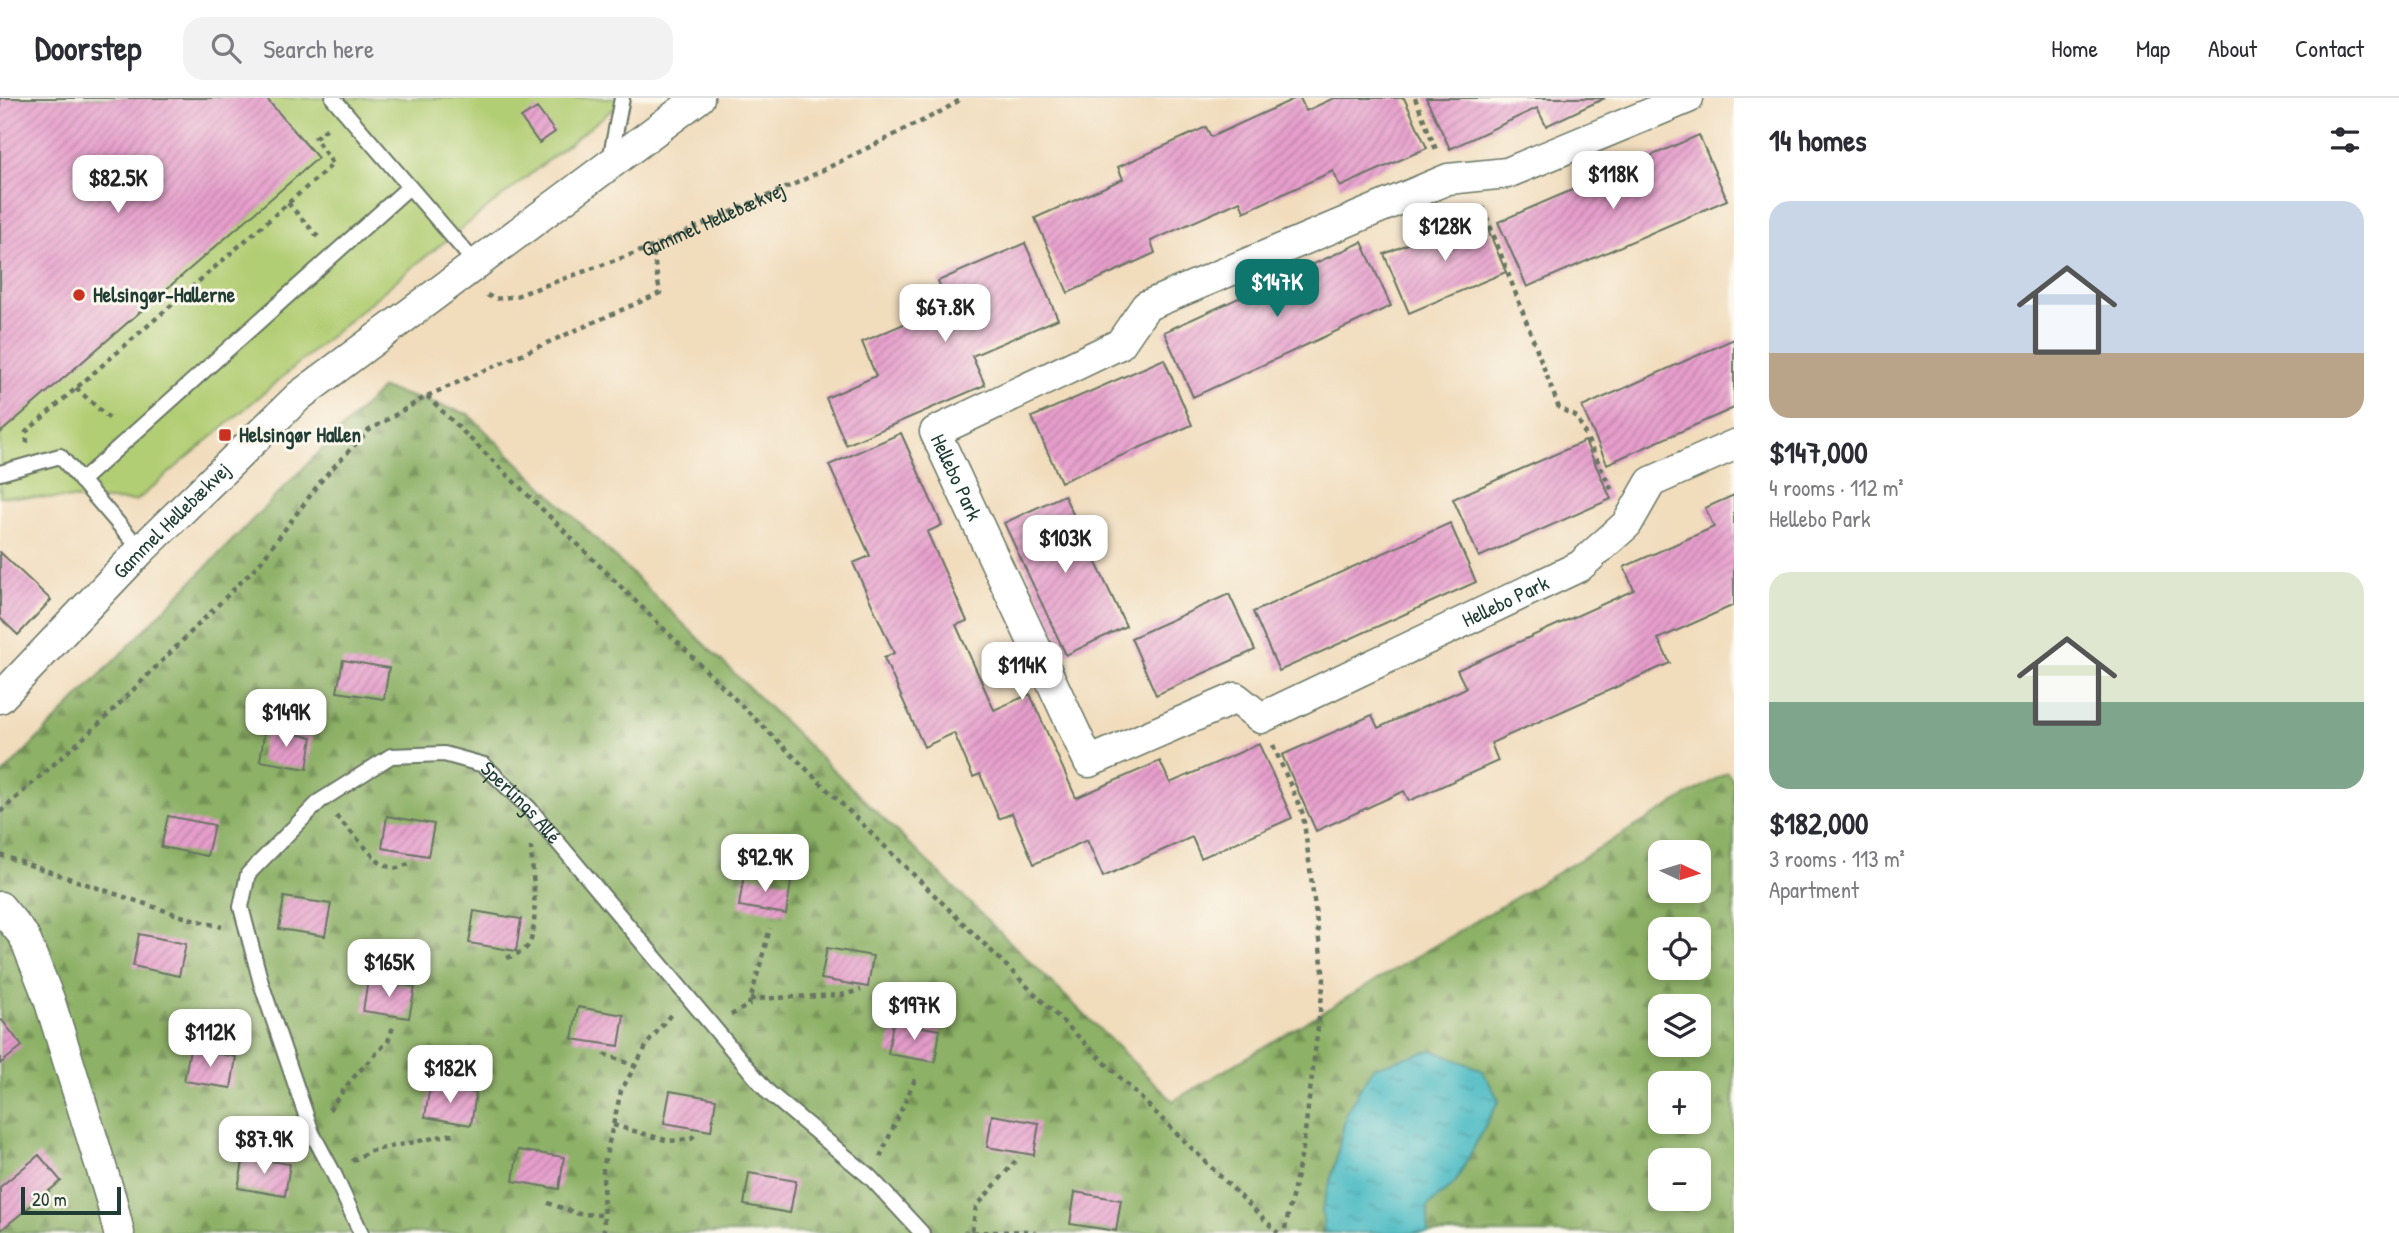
<!DOCTYPE html>
<meta charset="utf-8">
<style>
body{margin:0;font-family:"Patrick Hand",sans-serif;background:#f2f2f3;color:#2b2b33;height:100vh;display:flex;flex-direction:column;font-size:26px;white-space:nowrap}
*{box-sizing:border-box;margin:0}
p{font-size:23px;color:#7c7c81}
.icon{flex:none;width:38px;height:38px;fill:none;stroke:currentColor;stroke-width:2;stroke-linecap:round;stroke-linejoin:round}
.map{position:relative;flex:1;overflow:hidden}
.drawer{display:flex;flex-direction:column;background:#fff;width:665px}
.drawer>*{flex:none}
.needle{width:46px;rotate:94deg}
.controls{position:absolute;left:1648px;top:742px;display:grid;gap:14px}
.controls a{display:grid;place-items:center;width:63px;height:63px;border-radius:14px;background:#fff;box-shadow:0 4px 10px #0003;font-size:35px}
.scale{position:absolute;left:21px;bottom:18px;width:100px;box-sizing:border-box;padding-left:7px;border:4px solid #1f3d34;border-top:0;font-size:19px;line-height:24px;white-space:nowrap;color:#1f3d34;-webkit-text-stroke:5px #fbf7ec;paint-order:stroke}
.price{position:absolute;translate:-50% -60px;padding:0 16px;border-radius:14px;background:#fff;color:#222;font-size:23px;line-height:46px;filter:drop-shadow(0 2px 4px #0008)}
.price::after{content:'';position:absolute;left:50%;top:42px;width:21px;height:16px;margin-left:-10px;background:inherit;clip-path:polygon(0 0,100% 0,50% 100%)}
.price.current{background:#0f766e;color:#fff}
ul{padding:0;list-style:none}
li{display:grid;align-content:center;gap:14px;height:371px;padding:0 35px}
li span{display:grid;place-items:center;height:217px;border-radius:21px;color:#555}
li>.icon{margin-inline-start:auto}
span .icon{width:126px;height:126px;fill:#fffc;stroke-width:1}
li b{font-size:30px}
h2{display:flex;justify-content:space-between;align-items:center;height:84px;padding:0 35px;font-size:30px}
header{display:flex;align-items:center;gap:42px;box-sizing:border-box;height:98px;padding:0 35px;background:#fff;border-bottom:2px solid #e1e1e2}
header strong{font-size:33px}
nav{display:flex;gap:38px;margin-inline-start:auto;font-size:24px}
.search{width:490px;height:63px;background:#f2f2f3;display:flex;align-items:center;gap:18px;box-sizing:border-box;padding:0 24px;border-radius:21px;color:#7c7c81;font-size:26px}
main{display:flex;flex:1;min-height:0}
.map>svg:first-child{display:block}
.forest{fill:url(#forest-firs);stroke:#56774d;stroke-width:2;fill-rule:evenodd}
.garden{fill:#b2ce74;stroke:#688654;stroke-width:2}
.water{fill:url(#water-ripples);stroke:#367c7c;stroke-width:2}
.building{fill:url(#building-hatch)}
.lines{fill:none;stroke-linecap:round;stroke-linejoin:round}
.service-casing{stroke:#687564;stroke-width:18}
.minor-casing{stroke:#687564;stroke-width:33}
.path{stroke:#687564;stroke-width:4.5;stroke-dasharray:5 5;stroke-linecap:butt}
.service{stroke:#fff;stroke-width:14}
.minor{stroke:#fff;stroke-width:30}
.poi-dot{fill:#c8321e;stroke:#fbf7ec;stroke-width:2.5}
.labels{text-anchor:middle;stroke-width:6;stroke-linejoin:round;paint-order:stroke}
.street-label{font-size:21px;fill:#1f3d34;stroke:#fbf7ec}
.poi-label{font-size:21px;font-weight:bold;fill:#1f3d34;stroke:#fbf7ec;text-anchor:start}
</style>
<header>
<strong>Doorstep</strong>
<div class="search"><svg class="icon" aria-label="search" viewBox="0 0 24 24"><circle cx="10" cy="10" r="6"/><path d="M15 15l6 6"/></svg>Search here</div>
<nav><a>Home</a><a>Map</a><a>About</a><a>Contact</a></nav>
</header>
<main>
<div class="map">
<svg width="1734" height="1135" viewBox="0 0 1734 1135">
<defs>
<pattern id="forest-firs" width="22" height="20" patternUnits="userSpaceOnUse" patternTransform="scale(1.75)"><rect width="22" height="20" fill="#8db166"/><path d="M5 1l3.5 6h-7zM16 11l3.5 6h-7z" fill="#739155"/></pattern>
<pattern id="water-ripples" width="26" height="14" patternUnits="userSpaceOnUse" patternTransform="scale(1.75)"><rect width="26" height="14" fill="#4ebcc4"/><path d="M2 4q2-2 4 0t4 0M15 11q2-2 4 0t4 0" fill="none" stroke="#409aa0"/></pattern>
<pattern id="building-hatch" width="6" height="6" patternUnits="userSpaceOnUse" patternTransform="scale(1.75)"><rect width="6" height="6" fill="#e79ecc"/><path d="M-1 1l2-2M0 6l6-6M5 7l2-2" fill="none" stroke="#bb82a6"/></pattern>
</defs>
<rect width="100%" height="100%" fill="#fbf7ec"/>
<filter id="ink" filterUnits="userSpaceOnUse"><feTurbulence type="fractalNoise" baseFrequency=".0143" numOctaves="2"/><feDisplacementMap in="SourceGraphic" scale="14" xChannelSelector="R" yChannelSelector="G"/><feConvolveMatrix kernelMatrix="1 2 1 2 8 2 1 2 1" color-interpolation-filters="sRGB"/></filter>
<filter id="wash" filterUnits="userSpaceOnUse"><feTurbulence type="fractalNoise" baseFrequency=".00686" numOctaves="4" result="noise"/><feDisplacementMap in="SourceGraphic" scale="28" xChannelSelector="R" yChannelSelector="G"/><feGaussianBlur stdDeviation="1.57" result="paint"/><feColorMatrix in="noise" values="0 0 0 0 0 0 0 0 0 0 0 0 0 0 0 0 0 1.4 0 .05"/><feComposite in="paint" operator="in"/></filter>
<g filter="url(#wash)">
<rect width="100%" height="100%" fill="#f1dcbc"/>
<!-- forest -->
<path class="forest" d="M382,290L468,316L1173,1003L1727,674L1734,684V1135H1428V1108L1455,1084L1346,1015L1322,1133L1324,1135H0V679ZM1661,754H1699V793H1661ZM1661,831H1699V870H1661ZM1661,908H1699V947H1661ZM1661,985H1699V1024H1661ZM1661,1062H1699V1101H1661Z"/>
<!-- garden -->
<path class="garden" d="M0,0H627L405,175L136,403L0,398Z"/>
<!-- water -->
<path class="water" d="M1432,952L1482,972L1499,1002L1455,1085L1428,1108V1135H1324L1322,1112L1336,1063L1346,1015L1373,969Z"/>
<g id="blocks">
<!-- building -->
<path class="building" d="M0,0H266L318,60L0,335Z
M1296,0H1300L1306,13L1334,0H1404L1427,50L1340,89L1333,73L1244,114L1240,103L1151,143L1155,155L1068,195L1035,120L1123,81L1118,69L1206,29L1211,39Z
M1426,0H1605L1546,28L1537,10L1450,51Z
M537,10L555,34L539,45L521,20Z
M1699,37L1727,102L1527,189L1498,124Z
M1481,115L1506,174L1409,215L1384,156Z
M1362,144L1391,208L1193,299L1164,234Z
M1025,145L1058,221L972,258L985,287L846,347L826,300L876,278L862,244L948,207L938,183Z
M1734,241V310L1607,366L1582,309Z
M1164,261L1192,327L1061,384L1032,319Z
M901,335L942,427L927,434L967,523L956,527L994,612L1030,596L1076,700L1160,663L1170,685L1259,646L1292,720L1201,760L1192,739L1103,779L1087,742L1034,766L1012,715L999,721L980,676L973,679L954,635L924,649L884,560L894,555L853,465L870,458L829,367Z
M1585,343L1611,401L1479,459L1453,401Z
M1064,397L1126,528L1066,557L1004,425Z
M1734,397V507L1658,541L1670,565L1491,645L1498,663L1409,703L1404,693L1316,733L1282,657L1372,617L1378,630L1466,590L1457,572L1634,492L1624,469L1714,429L1705,410Z
M1450,425L1476,484L1279,573L1253,514Z
M0,454L51,502L18,537L0,520Z
M1229,496L1255,552L1156,597L1131,540Z
M343,562L389,570L384,601L337,594Z
M265,631L312,639L307,671L260,663Z
M168,718L214,727L207,758L161,749Z
M387,718L434,726L428,758L382,750Z
M744,777L791,784L786,816L739,808Z
M284,799L331,806L325,838L279,831Z
M474,813L521,821L516,853L469,845Z
M139,836L186,846L179,878L133,868Z
M827,850L873,858L868,889L821,881Z
M368,881L415,889L409,920L363,913Z
M578,909L624,917L619,948L572,941Z
M2,922L22,948L0,966V923Z
M893,924L940,932L935,964L888,956Z
M190,951L236,959L231,990L184,983Z
M430,987L476,995L471,1027L425,1019Z
M670,993L716,1001L711,1033L664,1025Z
M992,1017L1039,1025L1034,1057L987,1049Z
M518,1052L564,1059L559,1091L513,1083Z
M39,1057L61,1083L0,1133V1089Z
M244,1059L290,1066L285,1098L238,1090Z
M749,1075L796,1083L790,1115L744,1107Z
M1075,1094L1121,1102L1116,1133L1070,1126Z"/>
</g>
</g>
<g filter="url(#ink)">
<use href="#blocks" fill-opacity="0" stroke="#687564" stroke-width="2"/>
<g class="lines">
<defs>
<g id="service">
<path d="M333,0L476,166"/>
<path d="M610,62L622,0"/>
<path d="M0,375L60,358L141,452"/>
<path d="M81,383L409,89"/>
<path id="s2" d="M361,1135L333,1074L312,1035L261,885L241,809L248,776L320,703L391,658L444,656L484,667L529,710L768,994L870,1079L922,1135"/>
</g>
<g id="minor">
<path id="s3" d="M1688,0L1507,75L1448,81L1146,208L1120,246L935,334L1089,664L1236,600L1261,620L1580,468L1627,426L1651,384L1734,347"/>
<path id="s4" d="M0,600L141,452L299,298L699,0"/>
<path d="M0,809L24,838L49,901L111,1101L119,1135"/>
</g>
</defs>
<!-- service casing -->
<use href="#service" class="service-casing"/>
<!-- minor casing -->
<use href="#minor" class="minor-casing"/>
<!-- path -->
<g class="path">
<path d="M1415,0L1437,54"/>
<path d="M288,105L320,141"/>
<path d="M1483,109L1559,310L1577,319L1612,393"/>
<path id="s1" d="M487,197L495,201L516,198L652,149L799,84L942,13L963,0"/>
<path d="M76,290L112,323"/>
<path d="M427,298L1278,1135"/>
<path d="M27,345L26,334L333,66L315,40L329,29"/>
<path d="M1273,647L1303,716L1324,881L1303,1050L1284,1135"/>
<path d="M0,714L99,626L259,466L324,379L368,333L427,298L660,195L652,149"/>
<path d="M336,718L379,764L394,771L412,765"/>
<path d="M0,757L184,819L222,829"/>
<path d="M507,860C516,856 526,854 530,844C539,824 532,773 531,749"/>
<path d="M750,901L842,897L861,892"/>
<path d="M731,917L749,907L770,830"/>
<path d="M604,956L635,968"/>
<path d="M329,1012L351,982L388,943L393,929"/>
<path d="M613,1027L669,1043L691,1041L697,1034"/>
<path d="M880,1059L917,977"/>
<path d="M352,1063L370,1053L453,1036"/>
<path d="M548,1105L579,1116L603,1117"/>
<path d="M972,1133L976,1109L1019,1059"/>
<path d="M604,1135L603,1070L621,993L648,945L672,915"/>
<path d="M963,1135L1026,1133L1036,1135"/>
</g>
<!-- service -->
<use href="#service" class="service"/>
<!-- minor -->
<use href="#minor" class="minor"/>
</g>
</g>
<!-- markers -->
<g class="poi-dot">
<circle cx="79" cy="197" r="7"/>
<rect x="218" y="330" width="14" height="14" rx="3.5"/>
</g>
<g class="labels">
<!-- street labels -->
<g class="street-label">
<text dy="7" stroke="none"><textPath href="#s1" startOffset="242">Gammel Hellebækvej</textPath></text>
<text dy="7" stroke="none"><textPath href="#s3" startOffset="884">Hellebo Park</textPath></text>
<text dy="7" stroke="none"><textPath href="#s4" startOffset="247">Gammel Hellebækvej</textPath></text>
<text dy="7" stroke="none"><textPath href="#s3" startOffset="1661">Hellebo Park</textPath></text>
<text dy="7" stroke="none"><textPath href="#s2" startOffset="716">Sperlings Allé</textPath></text>
</g>
<!-- poi labels -->
<g class="poi-label">
<text x="93" y="204">Helsingør-Hallerne</text>
<text x="239" y="344">Helsingør Hallen</text>
</g>
</g>
</svg>
<div class="controls">
<a><svg class="needle" viewBox="-14 -14 28 28"><path d="M0-13l5 13h-10z" fill="#e53935"/><path d="M0 13l5-13h-10z" fill="#7c7c81"/></svg></a>
<a><svg class="icon" aria-label="locate" viewBox="0 0 24 24"><circle cx="12" cy="12" r="6"/><path d="M12 2v4M12 18v4M2 12h4M18 12h4"/></svg></a>
<a><svg class="icon" aria-label="layers" viewBox="0 0 24 24"><path d="M12 4l9 5-9 5-9-5zM3 14l9 5 9-5"/></svg></a>
<a>+</a>
<a>−</a>
</div>
<div class="scale">20 m</div>
<b class="price" style="left:1613px;top:113px">$118K</b>
<b class="price" style="left:118px;top:117px">$82.5K</b>
<b class="price" style="left:1445px;top:165px">$128K</b>
<b class="price current" style="left:1277px;top:221px">$147K</b>
<b class="price" style="left:945px;top:246px">$67.8K</b>
<b class="price" style="left:1065px;top:477px">$103K</b>
<b class="price" style="left:1022px;top:604px">$114K</b>
<b class="price" style="left:286px;top:651px">$149K</b>
<b class="price" style="left:765px;top:796px">$92.9K</b>
<b class="price" style="left:389px;top:901px">$165K</b>
<b class="price" style="left:914px;top:944px">$197K</b>
<b class="price" style="left:210px;top:971px">$112K</b>
<b class="price" style="left:450px;top:1007px">$182K</b>
<b class="price" style="left:264px;top:1078px">$87.9K</b>
</div>
<section class="drawer">
<h2>14 homes<svg class="icon" aria-label="filters" viewBox="0 0 24 24"><path d="M4 7h16M4 17h16"/><circle cx="9" cy="7" r="2"/><circle cx="15" cy="17" r="2"/></svg></h2>
<ul>
<li><span style="background:linear-gradient(#c9d6e8 70%,#b9a48a 0)"><svg class="icon" aria-label="home" viewBox="0 0 24 24"><path d="M3 11l9-7 9 7M6 9v11h12V9"/></svg></span><div><b>$147,000</b><p>4 rooms · 112 m²</p><p>Hellebo Park</p></div></li>
<li><span style="background:linear-gradient(#dfe7d0 60%,#7fa58c 0)"><svg class="icon" aria-label="home" viewBox="0 0 24 24"><path d="M3 11l9-7 9 7M6 9v11h12V9"/></svg></span><div><b>$182,000</b><p>3 rooms · 113 m²</p><p>Apartment</p></div></li>
</ul>
</section>
</main>
